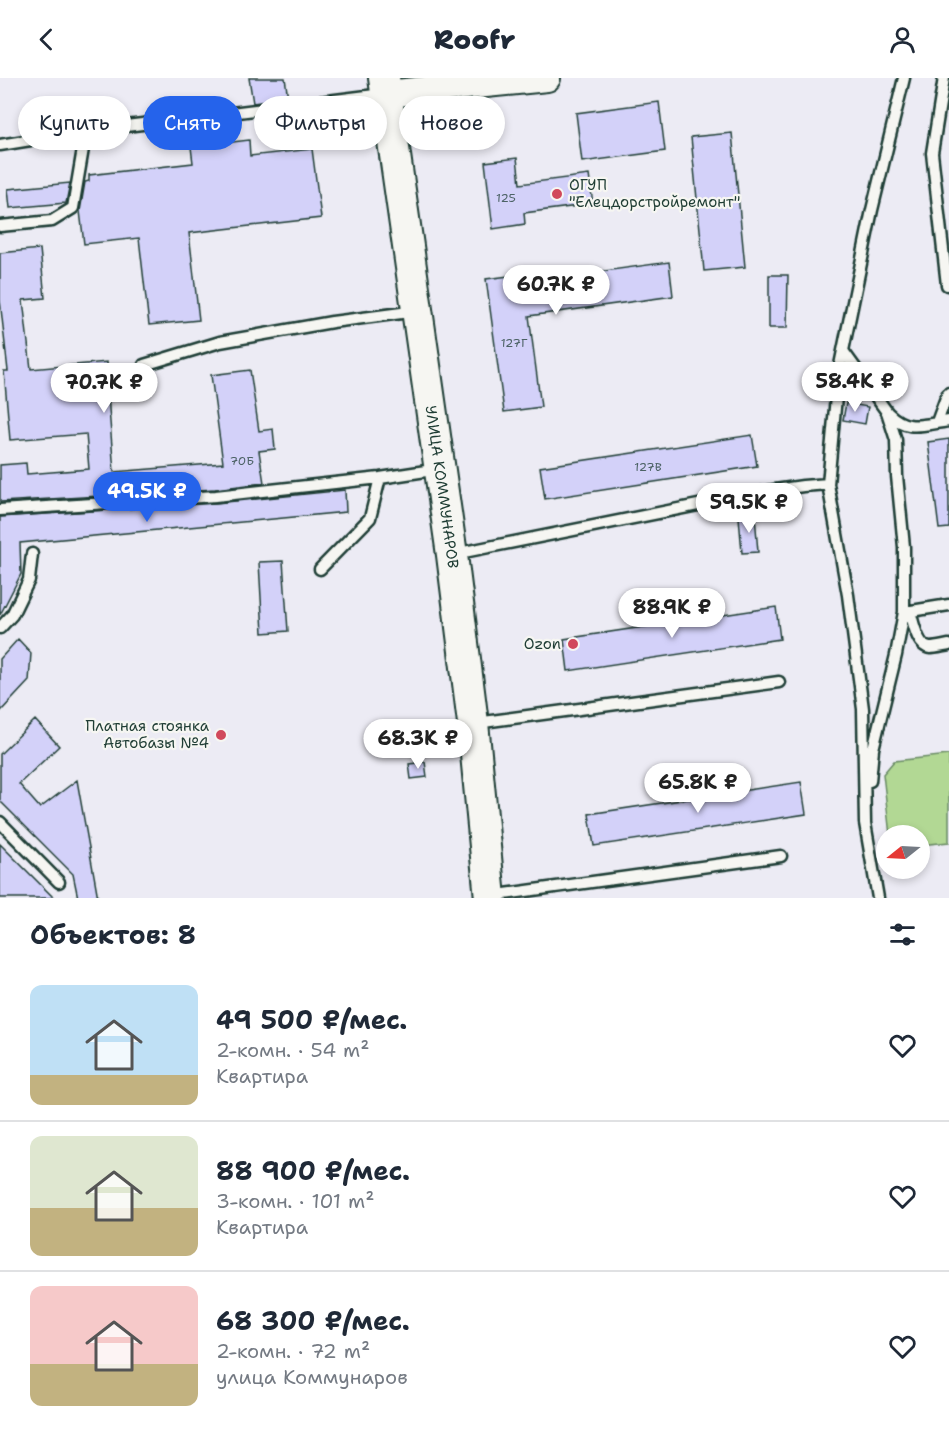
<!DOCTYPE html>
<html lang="ru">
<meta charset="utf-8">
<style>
body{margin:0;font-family:"Shantell Sans",sans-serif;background:#f2f2f3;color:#1f2937;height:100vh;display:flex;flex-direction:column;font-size:22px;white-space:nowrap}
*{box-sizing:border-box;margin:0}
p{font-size:20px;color:#747a83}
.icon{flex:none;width:33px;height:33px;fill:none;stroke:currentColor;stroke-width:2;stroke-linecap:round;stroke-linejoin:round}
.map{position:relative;height:820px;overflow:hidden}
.panel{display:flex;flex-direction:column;background:#fff;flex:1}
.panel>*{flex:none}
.guide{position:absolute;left:18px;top:18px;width:600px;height:54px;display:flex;gap:12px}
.needle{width:39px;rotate:252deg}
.buttons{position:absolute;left:876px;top:747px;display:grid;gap:12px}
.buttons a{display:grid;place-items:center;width:54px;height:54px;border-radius:50%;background:#fff;box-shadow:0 3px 9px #0003;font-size:30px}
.price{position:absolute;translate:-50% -51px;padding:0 14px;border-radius:21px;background:#fff;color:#222;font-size:20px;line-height:39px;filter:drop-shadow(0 2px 3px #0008)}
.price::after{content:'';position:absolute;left:50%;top:36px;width:18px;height:14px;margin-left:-9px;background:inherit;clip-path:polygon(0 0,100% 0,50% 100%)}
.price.current{background:#2563eb;color:#fff}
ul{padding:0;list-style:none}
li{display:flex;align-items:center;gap:18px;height:150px;padding:0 30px}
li+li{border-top:2px solid #e0e1e3}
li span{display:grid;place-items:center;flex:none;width:168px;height:120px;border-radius:12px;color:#555}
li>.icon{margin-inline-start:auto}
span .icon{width:72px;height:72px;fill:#fffc;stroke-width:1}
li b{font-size:26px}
h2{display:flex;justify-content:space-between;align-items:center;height:72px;padding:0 30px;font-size:26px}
.chip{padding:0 21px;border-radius:27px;background:#fff;box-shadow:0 3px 9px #0003;font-size:21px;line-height:54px}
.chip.current{background:#2563eb;color:#fff}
header{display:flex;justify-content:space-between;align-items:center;height:78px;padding:0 30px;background:#fff;font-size:27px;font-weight:800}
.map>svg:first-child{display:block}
.green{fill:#b2d894;stroke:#688a64;stroke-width:1.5}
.building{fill:#d3d1f9;stroke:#1f3d34;stroke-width:1.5}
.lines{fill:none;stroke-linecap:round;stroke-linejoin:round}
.service-casing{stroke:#1f3d34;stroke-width:15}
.tertiary-casing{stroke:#1f3d34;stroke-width:30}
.secondary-casing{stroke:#1f3d34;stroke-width:34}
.service{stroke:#f6f6f2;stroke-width:10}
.tertiary{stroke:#f6f6f2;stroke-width:26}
.secondary{stroke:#f6f6f2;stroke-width:30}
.poi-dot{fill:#d1495b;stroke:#f6f6f2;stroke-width:2}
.labels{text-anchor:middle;stroke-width:4.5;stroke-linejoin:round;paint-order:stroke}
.number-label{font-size:12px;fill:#4c6265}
.poi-label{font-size:15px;fill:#1f3d34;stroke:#f6f6f2;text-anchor:end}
.street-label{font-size:15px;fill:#1f3d34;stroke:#f6f6f2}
</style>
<header><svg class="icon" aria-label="back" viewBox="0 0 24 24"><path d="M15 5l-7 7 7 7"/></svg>Roofr<svg class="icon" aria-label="person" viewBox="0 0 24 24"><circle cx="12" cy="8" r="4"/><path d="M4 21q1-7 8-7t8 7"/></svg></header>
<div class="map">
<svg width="949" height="820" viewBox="0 0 949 820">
<rect width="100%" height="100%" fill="#ecebf4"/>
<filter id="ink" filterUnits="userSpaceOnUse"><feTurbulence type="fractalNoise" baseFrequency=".0167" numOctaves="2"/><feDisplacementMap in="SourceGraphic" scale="12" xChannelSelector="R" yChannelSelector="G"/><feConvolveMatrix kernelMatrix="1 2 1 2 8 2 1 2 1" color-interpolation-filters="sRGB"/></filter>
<g filter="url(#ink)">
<!-- green -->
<path class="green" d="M949,677V764L920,767V758L890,757L883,696L894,683Z"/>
<!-- building -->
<path class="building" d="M249,0H285L288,20L253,25Z
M659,24L665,73L582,84L576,35Z
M732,55L745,189L704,193L691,59Z
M249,62L250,78L312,71L321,140L189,155L199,242L149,247L139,160L84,166L80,133L85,104L89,103V97L193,85L191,69Z
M517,80L520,106L589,97L593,126L524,135L525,146L493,151L485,84Z
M70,105L66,125L10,130L8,111Z
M40,171L45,220L23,222L31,291L107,284L109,331L114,394L223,385L211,297L250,292L259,353L273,351L275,371L259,373L264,405L215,411L0,424V387L26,385L27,396L89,391L86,356L10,362L4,293H8L0,222V175Z
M669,184L673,218L529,238L541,329L504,334L486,201L524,196L525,204Z
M769,197H788L787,250H769Z
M846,325L868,329L865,346L843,342Z
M752,357L757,388L545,421L540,389Z
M949,361V450L939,451L928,364Z
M345,412L346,434L20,465L21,496L0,537V439L216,425Z
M755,438L758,474L742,475L739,439Z
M283,483L288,553L263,555L259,484Z
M776,529L780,561L568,593L564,561Z
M18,561L31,575L29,603L0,634V581Z
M35,642L59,668L19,706L40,730L77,702L98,820H78L73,796L0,723V676Z
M425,684L427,699L411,701L409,686Z
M801,704L806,736L594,768L589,736Z
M0,766L54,820H0Z"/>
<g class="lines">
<defs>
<path id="service" d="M944,0L932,75L947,207
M0,67L86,53L383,16
M0,148L52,143L73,130L86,53
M843,273L887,334L896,362L897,398L904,469V534L896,577L873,671L870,703
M144,287L220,264L332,244L417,233
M888,335C908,355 923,346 949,343
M937,344L947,317L949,315
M0,432L216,418L380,400L439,391
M454,476L768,413L803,408L828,406
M320,491L370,440L380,400
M910,533C913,543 917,569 930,570C936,570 943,568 949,567
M905,534L949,527
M0,550L12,537L29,502L32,476
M476,645L779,604
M0,744L59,804
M490,818L781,778
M878,820L865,745L863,631L848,517L828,406L838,297L872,132L904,0"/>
<path id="tertiary" d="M386,16L547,0"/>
<path id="secondary" d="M384,0L452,477L473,645L490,820"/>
</defs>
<!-- service casing -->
<use href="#service" class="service-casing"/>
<!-- tertiary casing -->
<use href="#tertiary" class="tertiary-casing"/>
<!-- secondary casing -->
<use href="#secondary" class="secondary-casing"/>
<!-- service -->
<use href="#service" class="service"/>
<!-- tertiary -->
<use href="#tertiary" class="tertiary"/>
<!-- secondary -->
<use href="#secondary" class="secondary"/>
</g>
</g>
<!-- markers -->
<g class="poi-dot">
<circle cx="557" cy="116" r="6"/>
<circle cx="573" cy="566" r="6"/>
<circle cx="221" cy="657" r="6"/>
</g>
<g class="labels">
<!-- number labels -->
<g class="number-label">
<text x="506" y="124">125</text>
<text x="514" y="269">127Г</text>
<text x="242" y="387">70Б</text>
<text x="648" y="393">127В</text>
</g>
<!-- poi labels -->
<g class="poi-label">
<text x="569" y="112" text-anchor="start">ОГУП<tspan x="569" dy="17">"Елецдорстройремонт"</tspan></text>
<text x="561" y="571">Ozon</text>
<text x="209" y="653">Платная стоянка<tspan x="209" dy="17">Автобазы №4</tspan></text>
</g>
<!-- street labels -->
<g class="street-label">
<text transform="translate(442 409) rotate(82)" y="5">УЛИЦА КОММУНАРОВ</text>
</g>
</g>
</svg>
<div class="buttons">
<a><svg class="needle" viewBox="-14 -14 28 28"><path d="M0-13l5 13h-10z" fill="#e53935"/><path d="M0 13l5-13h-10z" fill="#747a83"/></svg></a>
</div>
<b class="price" style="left:556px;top:238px">60.7K ₽</b>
<b class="price" style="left:855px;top:335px">58.4K ₽</b>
<b class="price" style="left:104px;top:336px">70.7K ₽</b>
<b class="price current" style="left:147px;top:445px">49.5K ₽</b>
<b class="price" style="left:749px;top:456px">59.5K ₽</b>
<b class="price" style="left:672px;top:561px">88.9K ₽</b>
<b class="price" style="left:418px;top:692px">68.3K ₽</b>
<b class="price" style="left:698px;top:736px">65.8K ₽</b>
<div class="guide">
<a class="chip">Купить</a>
<a class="chip current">Снять</a>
<a class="chip">Фильтры</a>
<a class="chip">Новое</a>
</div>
</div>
<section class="panel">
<h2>Объектов: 8<svg class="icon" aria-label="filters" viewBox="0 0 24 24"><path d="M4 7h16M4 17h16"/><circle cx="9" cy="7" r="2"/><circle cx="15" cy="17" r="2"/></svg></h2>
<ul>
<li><span style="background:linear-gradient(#bfe0f5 75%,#c2b280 0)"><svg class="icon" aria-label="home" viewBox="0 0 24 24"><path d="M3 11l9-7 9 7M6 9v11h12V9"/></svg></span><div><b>49 500 ₽/мес.</b><p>2-комн. · 54 m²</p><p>Квартира</p></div><svg class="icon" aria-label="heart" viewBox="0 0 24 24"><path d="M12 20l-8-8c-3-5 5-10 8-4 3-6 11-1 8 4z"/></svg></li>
<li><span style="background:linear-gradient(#dfe7d0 60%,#c2b280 0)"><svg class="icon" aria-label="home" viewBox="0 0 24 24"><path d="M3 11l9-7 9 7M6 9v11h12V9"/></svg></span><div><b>88 900 ₽/мес.</b><p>3-комн. · 101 m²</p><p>Квартира</p></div><svg class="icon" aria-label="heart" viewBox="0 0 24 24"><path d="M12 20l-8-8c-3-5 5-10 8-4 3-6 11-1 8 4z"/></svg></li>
<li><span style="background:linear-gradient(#f6c9c9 65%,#c2b280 0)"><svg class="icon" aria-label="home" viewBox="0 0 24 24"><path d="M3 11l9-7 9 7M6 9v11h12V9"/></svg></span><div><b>68 300 ₽/мес.</b><p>2-комн. · 72 m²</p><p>улица Коммунаров</p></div><svg class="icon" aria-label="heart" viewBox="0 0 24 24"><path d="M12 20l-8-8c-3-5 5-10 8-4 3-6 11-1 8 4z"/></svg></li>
</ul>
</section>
